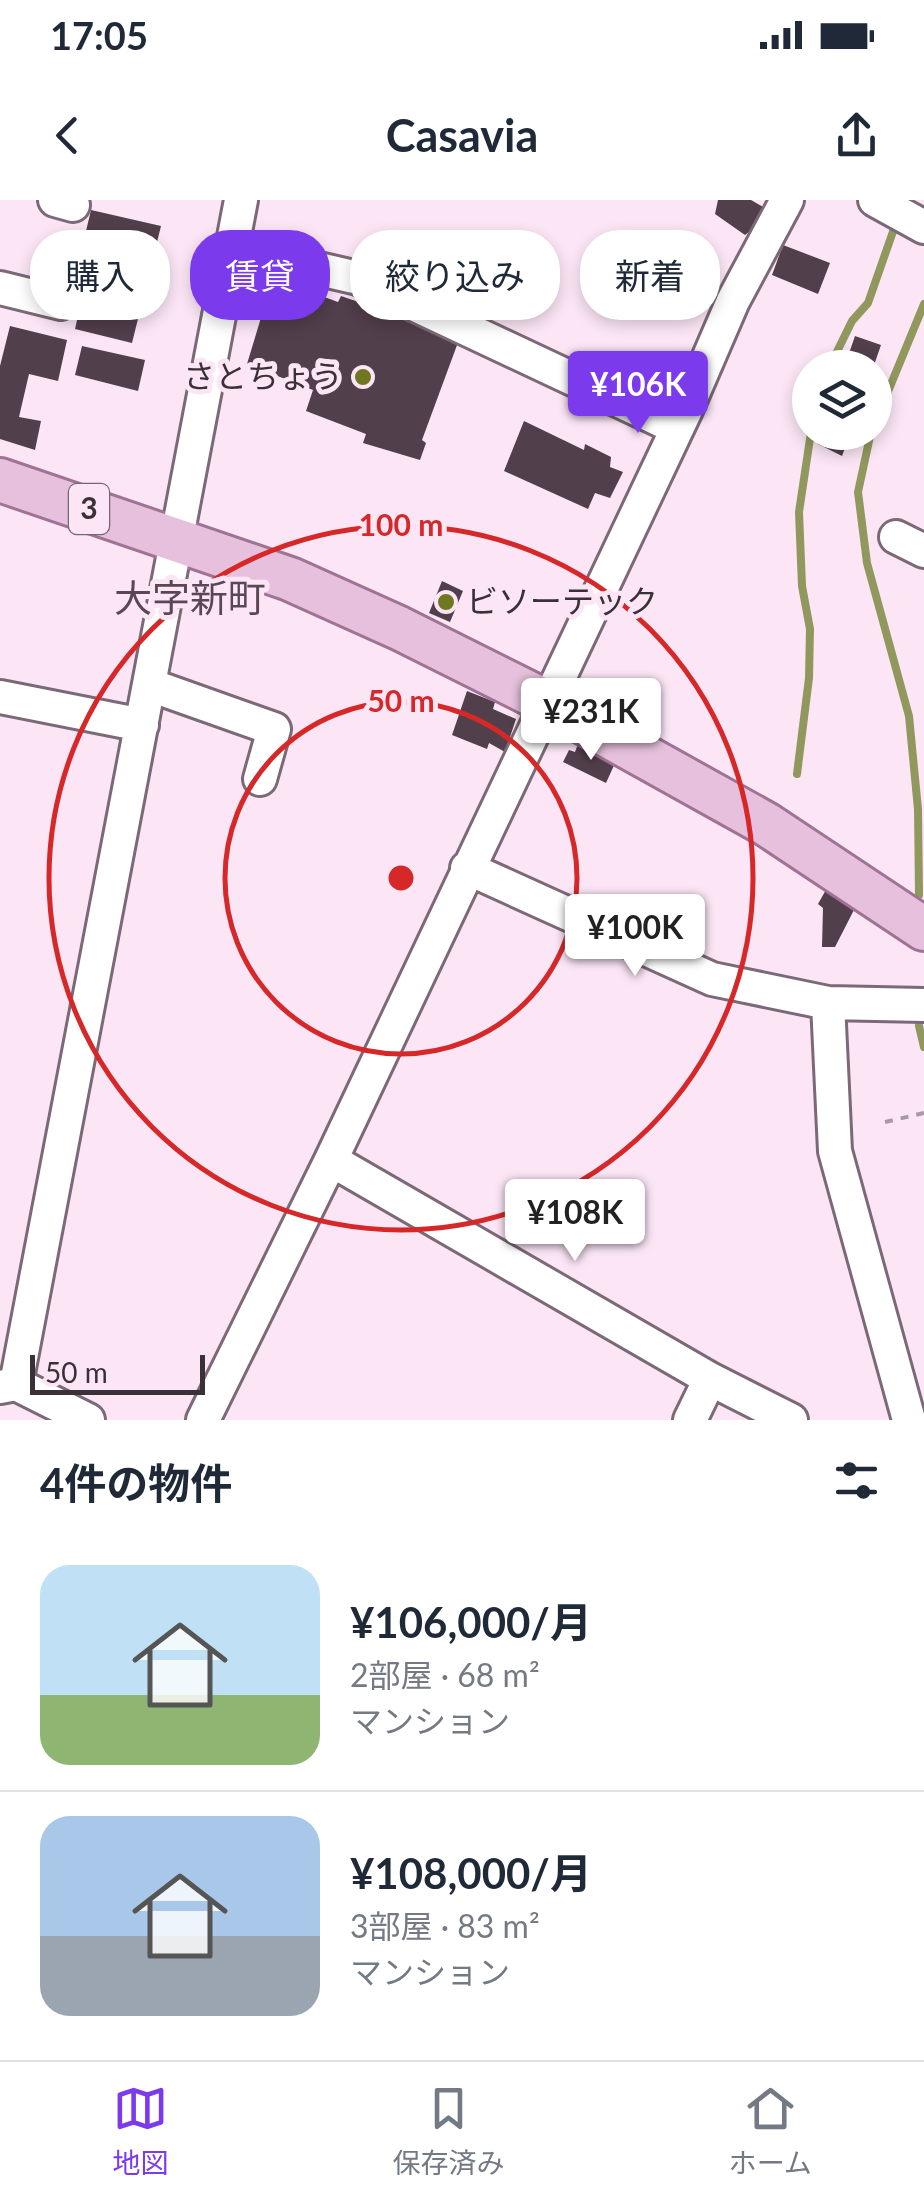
<!DOCTYPE html>
<html lang="ja">
<meta charset="utf-8">
<style>
body{margin:0;font-family:Lato,"Noto Sans JP",sans-serif;background:#f6f6f7;color:#1f2937;height:100vh;display:flex;flex-direction:column;font-size:38px;white-space:nowrap}
*{box-sizing:border-box;margin:0}
p{font-size:32px;color:#747a83}
.icon{flex:none;width:55px;height:55px;fill:none;stroke:currentColor;stroke-width:2;stroke-linecap:round;stroke-linejoin:round}
.map{position:relative;height:1220px;overflow:hidden}
.side{display:flex;flex-direction:column;background:#fff;flex:1}
.side>*{flex:none}
.guide{position:absolute;left:30px;top:30px;width:865px;height:90px;display:flex;gap:20px}
.controls{position:absolute;left:792px;top:150px;display:grid;gap:20px}
.controls a{display:grid;place-items:center;width:100px;height:100px;border-radius:50%;background:#fff;box-shadow:0 5px 15px #0003;font-size:50px}
.scale{position:absolute;left:30px;bottom:25px;width:175px;box-sizing:border-box;padding-left:10px;border:5px solid #393137;border-top:0;font-size:28px;line-height:35px;white-space:nowrap;color:#393137;-webkit-text-stroke:8px #fce6f6;paint-order:stroke}
.price{position:absolute;translate:-50% -85px;padding:0 22px;border-radius:10px;background:#fff;color:#222;font-size:32px;line-height:65px;filter:drop-shadow(0 2px 5px #0008)}
.price::after{content:'';position:absolute;left:50%;top:60px;width:30px;height:22px;margin-left:-15px;background:inherit;clip-path:polygon(0 0,100% 0,50% 100%)}
.price.active{background:#7c3aed;color:#fff}
ul{padding:0;list-style:none}
li{display:flex;align-items:center;gap:30px;height:250px;padding:0 40px}
li+li{border-top:2px solid #e0e1e3}
li span{display:grid;place-items:center;flex:none;width:280px;height:200px;border-radius:30px;color:#555}
li>.icon{margin-inline-start:auto}
span .icon{width:120px;height:120px;fill:#fffc;stroke-width:1}
li b{font-size:42px}
h2{display:flex;justify-content:space-between;align-items:center;height:120px;padding:0 40px;font-size:42px}
.pill{padding:0 35px;border-radius:40px;background:#fff;box-shadow:0 5px 15px #0003;font-size:35px;line-height:90px}
.pill.active{background:#7c3aed;color:#fff}
.status{display:flex;justify-content:space-between;align-items:center;height:70px;padding:0 50px;background:#fff;direction:ltr}
.status svg{height:28px;fill:currentColor}
header{display:flex;justify-content:space-between;align-items:center;height:130px;padding:0 40px;background:#fff;font-size:45px;font-weight:700}
.tabs{display:flex;justify-content:space-around;align-items:center;height:140px;border-top:2px solid #e0e1e3;background:#fff;font-size:28px;color:#747a83}
.tabs a{display:grid;justify-items:center;gap:5px}
.tabs .active{color:#7c3aed}
.map>svg:first-child{display:block}
.lines{fill:none;stroke-linecap:round;stroke-linejoin:round}
.stream{stroke:#91985d;stroke-width:8}
.building{fill:#513f4c}
.minor-casing{stroke:#7c6977;stroke-width:38}
.major-casing{stroke:#9f7393;stroke-width:48}
.path{stroke:#a999a5;stroke-width:4;stroke-dasharray:8 8;stroke-linecap:butt}
.minor{stroke:#fff;stroke-width:32}
.major{stroke:#e6c0dc;stroke-width:42}
.ring{fill:none;stroke:#d62828;stroke-width:5}
.poi-dot{fill:#707721;stroke:#fce6f6;stroke-width:4}
.labels{text-anchor:middle;stroke-width:10;stroke-linejoin:round;paint-order:stroke}
.shield{fill:#fce6f6;stroke:#746770;stroke-width:2.5}
.shield-label{font-size:30px;font-weight:bold;fill:#393137}
.poi-label{font-size:32px;fill:#393137;stroke:#fce6f6;text-anchor:end}
.quarter-label{font-size:38px;fill:#594754;stroke:#fce6f6}
.centre{fill:#d62828;stroke:#fce6f6;stroke-width:5}
.ring-label{font-size:30px;text-anchor:middle;font-weight:bold;fill:#d62828;stroke:#fce6f6;stroke-width:10;stroke-linejoin:round;paint-order:stroke}
</style>
<div class="status"><b>17:05</b><svg viewBox="0 0 49 12"><path d="M0 12V9h3v3zM5 12V6h3v6zM10 12V3h3v9zM15 12V0h3v12zM26 1h20v11H26zM47 4h2v5h-2z"/></svg></div>
<header><svg class="icon" aria-label="back" viewBox="0 0 24 24"><path d="M15 5l-7 7 7 7"/></svg>Casavia<svg class="icon" aria-label="share" viewBox="0 0 24 24"><path d="M12 15V3M7 8l5-5 5 5M5 13v7h14v-7"/></svg></header>
<div class="map">
<svg width="924" height="1220" viewBox="0 0 924 1220">
<rect width="100%" height="100%" fill="#fce6f6"/>
<g class="lines">
<!-- stream -->
<path class="stream" d="M829,168L852,121L868,103L896,23
M875,223L924,104
M871,232L858,292L867,363L909,516L918,609L919,695
M797,574L809,478L810,429L802,386L799,312L811,232
M919,826L924,847"/>
</g>
<!-- building -->
<path class="building" d="M718,0H751L770,11L755,35L750,31L745,35L715,14Z
M91,10L161,26L132,143L75,129L87,76L81,73L91,33L86,31Z
M783,45L830,63L818,94L772,75Z
M273,78L338,102L341,96L460,137L422,240L426,243L420,260L363,243L366,234L306,211L313,190L247,164Z
M10,126L67,140L58,181L29,174L19,217L41,221L35,250L0,239V166Z
M855,136L881,145L873,168H844Z
M82,146L145,160L138,191L75,175Z
M524,221L584,250L585,244L611,257L610,267L623,272L610,298L595,293L588,309L504,271Z
M822,232H851L842,256L818,244Z
M442,381L463,391L450,422L429,413Z
M467,491L495,502L493,509L516,519L505,552L489,543L487,549L452,535Z
M578,544L616,561L606,583L563,562L569,550L575,552Z
M827,688L855,708L835,747H822L823,708L818,704Z"/>
<g class="lines">
<defs>
<path id="minor" d="M55,0L73,5
M875,0L924,27
M232,49L358,78L677,228
M0,88L61,103
M896,337L924,351
M150,485L274,529L260,579
M0,497L142,525
M467,668L712,779L828,803L924,805
M828,803L835,951L909,1220
M331,960L710,1179L791,1220
M16,1184L241,0
M0,1187L16,1184L88,1220
M203,1220L331,960L686,210L733,101L787,0
M690,1220L710,1179"/>
<path id="major" d="M0,280L290,379L399,428L547,502L766,624L924,729"/>
</defs>
<!-- minor casing -->
<use href="#minor" class="minor-casing"/>
<!-- major casing -->
<use href="#major" class="major-casing"/>
<!-- path -->
<path class="path" d="M885,922L924,913"/>
<!-- minor -->
<use href="#minor" class="minor"/>
<!-- major -->
<use href="#major" class="major"/>
</g>
<!-- distance rings -->
<g class="ring">
<circle cx="401" cy="678" r="176"/>
<circle cx="401" cy="678" r="352"/>
</g>
<!-- markers -->
<g class="poi-dot">
<circle cx="363" cy="177" r="10"/>
<circle cx="446" cy="402" r="10"/>
</g>
<g class="labels">
<!-- shield labels -->
<rect class="shield" x="69" y="284" width="40" height="50" rx="8"/>
<g class="shield-label">
<text x="89" y="319">3</text>
</g>
<!-- poi labels -->
<g class="poi-label">
<text x="343" y="188">さとちょう</text>
<text x="466" y="413" text-anchor="start">ビソーテック</text>
</g>
<!-- quarter labels -->
<g class="quarter-label">
<text x="190" y="412">大字新町</text>
</g>
</g>
<circle cx="401" cy="678" r="15" class="centre"/>
<g class="ring-label">
<text x="401" y="336">100 m</text>
<text x="401" y="512">50 m</text>
</g>
</svg>
<div class="controls">
<a><svg class="icon" aria-label="layers" viewBox="0 0 24 24"><path d="M12 4l9 5-9 5-9-5zM3 14l9 5 9-5"/></svg></a>
</div>
<div class="scale">50 m</div>
<b class="price active" style="left:638px;top:236px">¥106K</b>
<b class="price" style="left:591px;top:563px">¥231K</b>
<b class="price" style="left:635px;top:779px">¥100K</b>
<b class="price" style="left:575px;top:1064px">¥108K</b>
<div class="guide">
<a class="pill">購入</a>
<a class="pill active">賃貸</a>
<a class="pill">絞り込み</a>
<a class="pill">新着</a>
</div>
</div>
<section class="side">
<h2>4件の物件<svg class="icon" aria-label="filters" viewBox="0 0 24 24"><path d="M4 7h16M4 17h16"/><circle cx="9" cy="7" r="2"/><circle cx="15" cy="17" r="2"/></svg></h2>
<ul>
<li><span style="background:linear-gradient(#bfe0f5 65%,#8fb573 0)"><svg class="icon" aria-label="home" viewBox="0 0 24 24"><path d="M3 11l9-7 9 7M6 9v11h12V9"/></svg></span><div><b>¥106,000/月</b><p>2部屋 · 68 m²</p><p>マンション</p></div></li>
<li><span style="background:linear-gradient(#a9c7e8 60%,#9aa5b1 0)"><svg class="icon" aria-label="home" viewBox="0 0 24 24"><path d="M3 11l9-7 9 7M6 9v11h12V9"/></svg></span><div><b>¥108,000/月</b><p>3部屋 · 83 m²</p><p>マンション</p></div></li>
</ul>
</section>
<nav class="tabs">
<a class="active"><svg class="icon" aria-label="map" viewBox="0 0 24 24"><path d="M3 6l6-2 6 2 6-2v14l-6 2-6-2-6 2zM9 4v14M15 6v14"/></svg>地図</a>
<a><svg class="icon" aria-label="saved" viewBox="0 0 24 24"><path d="M7 4h10v16l-5-4-5 4z"/></svg>保存済み</a>
<a><svg class="icon" aria-label="home" viewBox="0 0 24 24"><path d="M3 11l9-7 9 7M6 9v11h12V9"/></svg>ホーム</a>
</nav>
